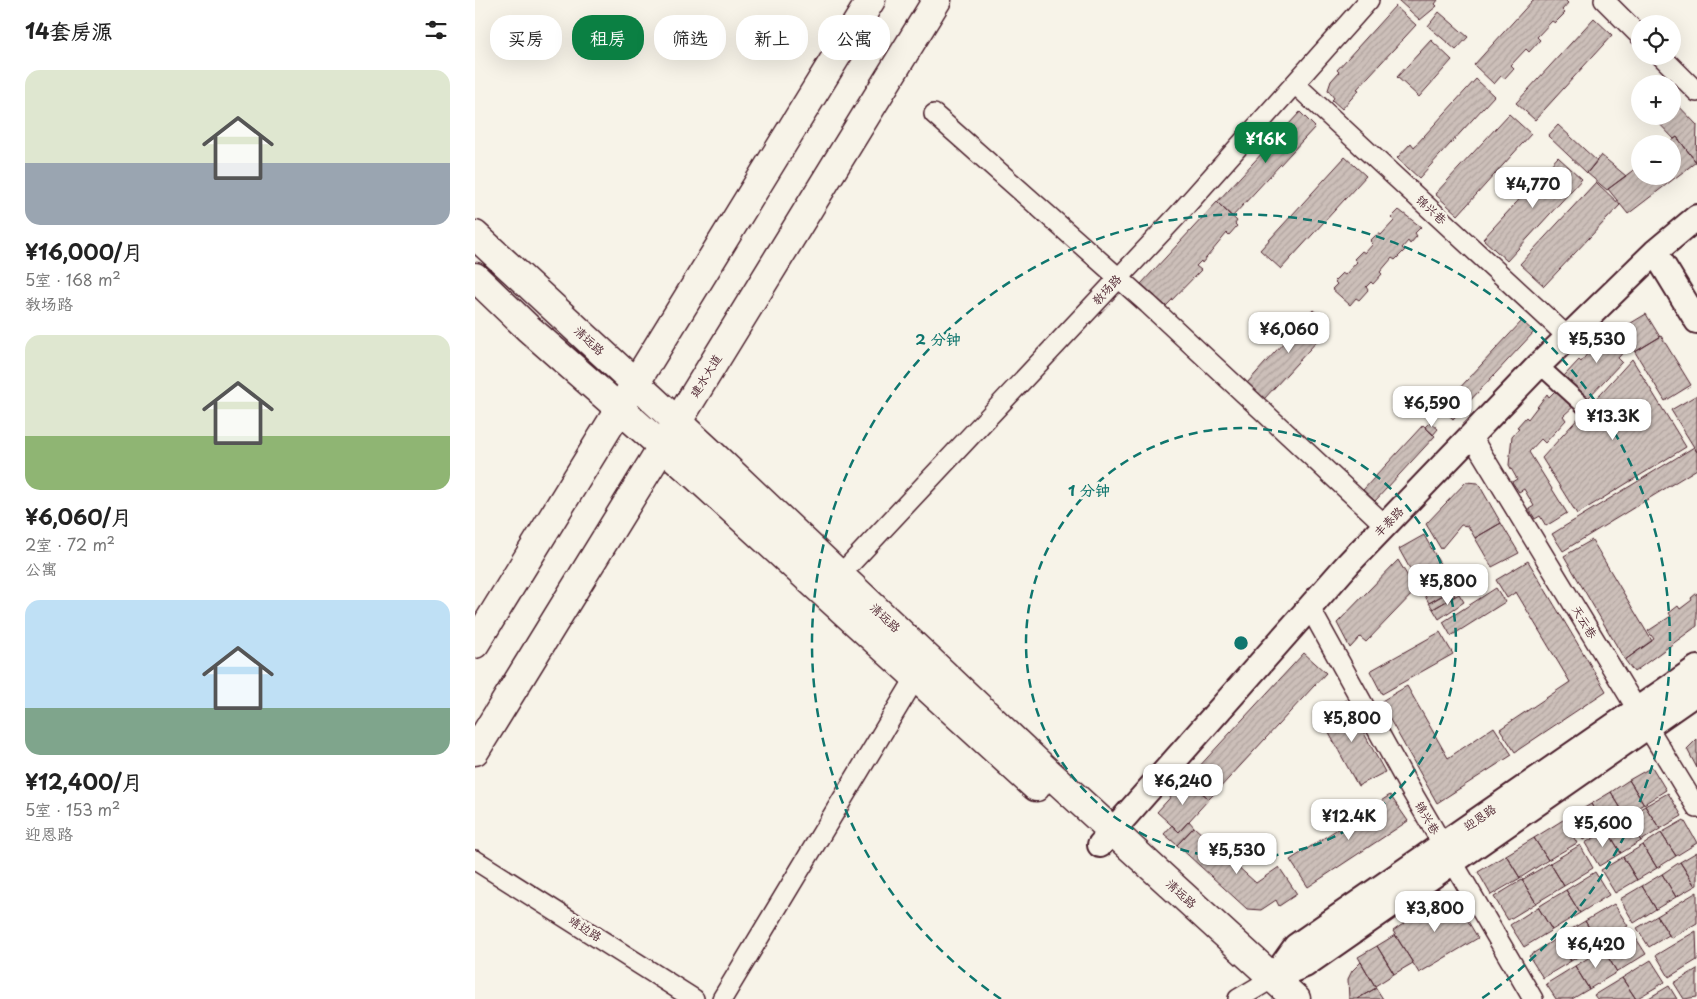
<!DOCTYPE html>
<html lang="zh">
<meta charset="utf-8">
<style>
body{margin:0;font-family:"Playpen Sans","LXGW WenKai TC",sans-serif;background:#f2f2f2;color:#222;height:100vh;display:flex;flex-direction:column;font-size:19px;white-space:nowrap}
*{box-sizing:border-box;margin:0}
p{font-size:16px;color:#767676}
.icon{flex:none;width:28px;height:28px;fill:none;stroke:currentColor;stroke-width:2;stroke-linecap:round;stroke-linejoin:round}
.map{position:relative;flex:1;overflow:hidden}
.details{display:flex;flex-direction:column;background:#fff;width:475px}
.details>*{flex:none}
.guide{position:absolute;left:15px;top:15px;width:475px;height:45px;display:flex;gap:10px}
.tools{position:absolute;left:1156px;top:15px;display:grid;gap:10px}
.tools a{display:grid;place-items:center;width:50px;height:50px;border-radius:50%;background:#fff;box-shadow:0 5px 20px #0002;font-size:25px}
.price{position:absolute;translate:-50% -42px;padding:0 11px;border-radius:10px;background:#fff;color:#222;font-size:16px;line-height:32px;filter:drop-shadow(0 1px 2px #0008)}
.price::after{content:'';position:absolute;left:50%;top:30px;width:15px;height:11px;margin-left:-8px;background:inherit;clip-path:polygon(0 0,100% 0,50% 100%)}
.price.current{background:#0b8043;color:#fff}
ul{padding:0;list-style:none}
li{display:grid;align-content:center;gap:10px;height:265px;padding:0 25px}
li span{display:grid;place-items:center;height:155px;border-radius:15px;color:#555}
li>.icon{margin-inline-start:auto}
span .icon{width:90px;height:90px;fill:#fffc;stroke-width:1}
li b{font-size:21px}
h2{display:flex;justify-content:space-between;align-items:center;height:60px;padding:0 25px;font-size:21px}
.chip{padding:0 18px;border-radius:20px;background:#fff;box-shadow:0 5px 20px #0002;font-size:18px;line-height:45px}
.chip.current{background:#0b8043;color:#fff}
main{display:flex;flex:1;min-height:0}
.map>svg:first-child{display:block}
.building{fill:url(#building-hatch);stroke:#4a1f2b}
.lines{fill:none;stroke-linecap:round;stroke-linejoin:round}
.pedestrian-casing{stroke:#4a1f2b;stroke-width:19}
.minor-casing{stroke:#4a1f2b;stroke-width:22}
.tertiary-casing{stroke:#4a1f2b;stroke-width:28}
.secondary-casing{stroke:#4a1f2b;stroke-width:31}
.primary-casing{stroke:#4a1f2b;stroke-width:31}
.pedestrian{stroke:#f7f3e8;stroke-width:15}
.minor{stroke:#f7f3e8;stroke-width:19}
.tertiary{stroke:#f7f3e8;stroke-width:24}
.secondary{stroke:#f7f3e8;stroke-width:28}
.primary{stroke:#f7f3e8;stroke-width:28}
.ring{fill:none;stroke:#0f766e;stroke-width:2.5;stroke-dasharray:9 6}
.labels{text-anchor:middle;stroke-width:5;stroke-linejoin:round;paint-order:stroke}
.street-label{font-size:12px;fill:#4a1f2b;stroke:#f7f3e8}
.centre{fill:#0f766e;stroke:#f7f3e8;stroke-width:2.5}
.ring-label{font-size:15px;text-anchor:middle;font-weight:bold;fill:#0f766e;stroke:#f7f3e8;stroke-width:5;stroke-linejoin:round;paint-order:stroke}
</style>
<main>
<section class="details">
<h2>14套房源<svg class="icon" aria-label="filters" viewBox="0 0 24 24"><path d="M4 7h16M4 17h16"/><circle cx="9" cy="7" r="2"/><circle cx="15" cy="17" r="2"/></svg></h2>
<ul>
<li><span style="background:linear-gradient(#dfe7d0 60%,#9aa5b1 0)"><svg class="icon" aria-label="home" viewBox="0 0 24 24"><path d="M3 11l9-7 9 7M6 9v11h12V9"/></svg></span><div><b>¥16,000/月</b><p>5室 · 168 m²</p><p>教场路</p></div></li>
<li><span style="background:linear-gradient(#dfe7d0 65%,#8fb573 0)"><svg class="icon" aria-label="home" viewBox="0 0 24 24"><path d="M3 11l9-7 9 7M6 9v11h12V9"/></svg></span><div><b>¥6,060/月</b><p>2室 · 72 m²</p><p>公寓</p></div></li>
<li><span style="background:linear-gradient(#bfe0f5 70%,#7fa58c 0)"><svg class="icon" aria-label="home" viewBox="0 0 24 24"><path d="M3 11l9-7 9 7M6 9v11h12V9"/></svg></span><div><b>¥12,400/月</b><p>5室 · 153 m²</p><p>迎恩路</p></div></li>
</ul>
</section>
<div class="map">
<svg width="1222" height="999" viewBox="0 0 1222 999">
<defs>
<pattern id="building-hatch" width="6" height="6" patternUnits="userSpaceOnUse" patternTransform="scale(1.25)"><rect width="6" height="6" fill="#ccbfb9"/><path d="M-1 1l2-2M0 6l6-6M5 7l2-2" fill="none" stroke="#b1a49f"/></pattern>
</defs>
<rect width="100%" height="100%" fill="#f7f3e8"/>
<filter id="ink" filterUnits="userSpaceOnUse"><feTurbulence type="fractalNoise" baseFrequency=".02" numOctaves="2"/><feDisplacementMap in="SourceGraphic" scale="10" xChannelSelector="R" yChannelSelector="G"/><feConvolveMatrix kernelMatrix="1 2 1 2 8 2 1 2 1" color-interpolation-filters="sRGB"/></filter>
<g filter="url(#ink)">
<!-- building -->
<path class="building" d="M923,0H963L960,4L962,6L945,20Z
M1058,0H1090L1093,3L1087,10L1090,13L1080,23L1077,21L1062,37L1065,40L1054,52L1051,49L1036,65L1039,68L1029,79L1026,76L1019,84L999,65Z
M920,6L941,25L882,89L884,90L867,109L857,100L859,98L853,90L856,81L864,72L862,70Z
M964,12L993,37L981,50L953,26Z
M1119,18L1137,35L1060,120L1041,103Z
M956,40L977,60L944,97L922,77Z
M1001,79L1019,96L944,178L922,158L936,143L939,147Z
M1198,100L1222,125L1221,162L1202,137L1199,139L1177,116H1198Z
M825,112L840,127L757,217L742,202Z
M1034,114L1056,134L983,215L960,194Z
M1083,125L1122,161L1112,173L1073,136Z
M1202,137L1221,162L1153,214L1133,189L1165,165V176H1198V144H1193Z
M1126,155L1151,176L1132,190L1112,173Z
M870,157L891,176L806,269L785,250Z
M1083,157L1107,179L1032,261L1008,239Z
M1121,182L1145,205L1069,286L1045,264Z
M742,202L762,221L760,224L762,226L754,235L752,233L727,263L726,261L721,266L726,270L691,306L666,284Z
M924,210L946,227L940,233L942,236L935,244L933,241L927,248L930,250L920,260L917,258L905,272L907,274L898,284L896,282L891,287L893,290L884,300L881,298L875,305L857,289L862,284L859,281L867,273L870,275L882,262L879,259L887,251L890,253L898,244L895,241L903,233L906,235L919,221L916,218Z
M838,310L856,326L789,399L772,383Z
M1171,314L1185,337L1160,352L1146,329Z
M1047,321L1059,332L978,419L966,408Z
M1136,330L1154,346L1143,358L1147,362L1113,398L1089,376L1104,360L1106,362L1125,337L1128,339Z
M1186,336L1216,385L1190,401L1160,352Z
M1157,359L1211,447L1102,514L1067,458Z
M1082,389L1100,405L1088,416L1091,420L1070,443L1066,439L1054,452L1092,513L1071,526L1065,516L1060,519L1054,509L1059,506L1049,489L1044,492L1037,482L1042,479L1034,465L1037,436L1044,428L1042,427L1051,417L1053,419L1072,394L1074,397Z
M1222,395V452L1196,410Z
M955,422L963,429L958,435L950,427Z
M948,425L960,436L900,501L888,490Z
M1219,447L1222,452V469L1088,551L1077,534Z
M991,482L1003,483L1026,523L1000,538L993,526L986,525L966,549L951,524Z
M1026,523L1044,553L1017,567L1000,538Z
M949,535L979,589L954,603L924,549Z
M1117,540L1177,641L1150,660L1089,556Z
M923,560L941,590L891,642L885,637L875,648L862,623Z
M1053,561L1131,691L1040,752L1025,729L1095,682L1041,592L1032,598L1021,580Z
M1021,588L1030,602L976,636L968,622Z
M977,590L980,596L958,609L954,603Z
M1222,593V626L1159,672L1150,660L1179,639L1173,631L1196,616L1194,613L1203,606L1205,609L1217,600L1216,598Z
M984,594L989,602L964,619L958,609Z
M965,632L978,654L907,694L895,671Z
M829,653L851,673L742,791L720,771Z
M932,686L973,758L1019,727L1037,755L962,803L905,702Z
M871,700L910,772L883,786L844,715Z
M1222,739V768L1212,749Z
M1177,767L1191,790L1169,804L1154,780Z
M720,771L742,791L734,799L712,779Z
M712,779L734,799L704,832L682,812Z
M1154,780L1169,804L1150,815L1136,792Z
M1136,792L1150,815L1130,827L1116,804Z
M1193,793L1207,816L1185,829L1170,806Z
M915,795L933,821L833,887L815,860Z
M1116,804L1130,827L1108,840L1094,817Z
M1170,806L1185,829L1166,841L1152,817Z
M1152,817L1166,841L1146,853L1132,830Z
M1088,820L1102,843L1073,860L1059,838Z
M1209,820L1222,843L1201,856L1186,833Z
M714,821L719,827L702,845L689,834L697,825L704,832Z
M719,827L781,883L804,867L822,894L804,906L801,900L786,910L772,909L702,845Z
M1132,830L1146,853L1124,866L1110,843Z
M1186,833L1201,856L1182,868L1168,845Z
M1059,838L1073,860L1045,878L1031,855Z
M1105,845L1118,868L1089,886L1075,863Z
M1168,845L1182,868L1162,880L1148,857Z
M1222,852V885L1220,886L1205,862Z
M1031,855L1045,878L1016,895L1003,872Z
M1148,857L1162,880L1140,893L1126,870Z
M1205,862L1220,886L1201,897L1187,874Z
M1075,863L1089,886L1061,903L1047,880Z
M1120,872L1134,895L1105,913L1091,890Z
M1187,874L1201,897L1181,909L1167,886Z
M1047,880L1061,903L1033,920L1019,897Z
M1167,886L1181,909L1159,923L1145,899Z
M1091,890L1105,913L1077,930L1063,907Z
M975,891L1003,938L944,973L918,931Z
M1222,892V923L1196,938L1182,916Z
M1139,904L1153,926L1124,944L1110,921Z
M1063,907L1077,930L1049,947L1035,925Z
M1182,916L1194,935L1174,947L1162,928Z
M1110,921L1124,944L1096,961L1082,938Z
M1221,931L1222,960L1194,977L1181,955Z
M1157,932L1171,954L1142,972L1128,949Z
M920,935L938,963L919,974L902,946Z
M1082,938L1096,961L1068,978L1054,956Z
M902,946L919,974L900,986L883,957Z
M1128,949L1142,972L1114,989L1100,966Z
M1176,960L1190,982L1161,999L1147,978Z
M886,962L901,988L882,999H874L873,979L877,971Z
M1100,966L1114,989L1097,999H1081L1071,984Z
M1222,969V997L1209,999L1199,983Z
M1147,978L1161,999H1122L1119,995Z
M1194,986L1202,999H1172Z
M901,988L908,999H882Z"/>
<g class="lines">
<defs>
<path id="pedestrian" d="M1064,365L1109,406"/>
<path id="minor" d="M1129,0L1165,36
M1186,56L1222,92
M820,84L1093,337
M459,114L673,304L911,526
M996,436L1222,808
M365,575L701,217L894,0
M835,608L934,787L1058,999
M0,860L219,999
M247,999L441,677
M763,999L798,978"/>
<path id="tertiary" d="M1180,252L1222,321
M625,845L873,564L1064,365L1180,252L1222,217
M798,978L821,946L1222,668
M798,978L830,965L1222,692"/>
<path id="secondary" d="M0,235L238,455L563,763L821,999
M0,277L53,328L222,477L561,787"/>
<path id="primary" d="M0,644L396,0
M0,751L462,0"/>
</defs>
<!-- pedestrian casing -->
<use href="#pedestrian" class="pedestrian-casing"/>
<!-- minor casing -->
<use href="#minor" class="minor-casing"/>
<!-- tertiary casing -->
<use href="#tertiary" class="tertiary-casing"/>
<!-- secondary casing -->
<use href="#secondary" class="secondary-casing"/>
<!-- primary casing -->
<use href="#primary" class="primary-casing"/>
<!-- pedestrian -->
<use href="#pedestrian" class="pedestrian"/>
<!-- minor -->
<use href="#minor" class="minor"/>
<!-- tertiary -->
<use href="#tertiary" class="tertiary"/>
<!-- secondary -->
<use href="#secondary" class="secondary"/>
<!-- primary -->
<use href="#primary" class="primary"/>
</g>
</g>
<!-- distance rings -->
<g class="ring">
<circle cx="766" cy="643" r="215"/>
<path d="M526 999A429 429 0 1 1 1006 999"/>
</g>
<g class="labels">
<!-- street labels -->
<g class="street-label">
<text transform="translate(956 210) rotate(43)" y="4">锦兴巷</text>
<text transform="translate(632 290) rotate(-47)" y="4">教场路</text>
<text transform="translate(114 341) rotate(43)" y="4">清远路</text>
<text transform="translate(231 376) rotate(-58)" y="4">建水大道</text>
<text transform="translate(914 522) rotate(-46)" y="4">丰泰路</text>
<text transform="translate(410 618) rotate(43)" y="4">清远路</text>
<text transform="translate(1109 622) rotate(59)" y="4">天云巷</text>
<text transform="translate(952 818) rotate(60)" y="4">锦兴巷</text>
<text transform="translate(1005 818) rotate(-35)" y="4">迎恩路</text>
<text transform="translate(706 894) rotate(43)" y="4">清远路</text>
<text transform="translate(110 929) rotate(32)" y="4">靖边路</text>
</g>
</g>
<circle cx="766" cy="643" r="8" class="centre"/>
<g class="ring-label">
<text x="463" y="345">2 分钟</text>
<text x="614" y="496">1 分钟</text>
</g>
</svg>
<div class="tools">
<a><svg class="icon" aria-label="locate" viewBox="0 0 24 24"><circle cx="12" cy="12" r="6"/><path d="M12 2v4M12 18v4M2 12h4M18 12h4"/></svg></a>
<a>+</a>
<a>−</a>
</div>
<b class="price current" style="left:791px;top:164px">¥16K</b>
<b class="price" style="left:1058px;top:209px">¥4,770</b>
<b class="price" style="left:814px;top:354px">¥6,060</b>
<b class="price" style="left:1122px;top:364px">¥5,530</b>
<b class="price" style="left:957px;top:428px">¥6,590</b>
<b class="price" style="left:1138px;top:441px">¥13.3K</b>
<b class="price" style="left:973px;top:606px">¥5,800</b>
<b class="price" style="left:877px;top:743px">¥5,800</b>
<b class="price" style="left:708px;top:806px">¥6,240</b>
<b class="price" style="left:874px;top:841px">¥12.4K</b>
<b class="price" style="left:1128px;top:848px">¥5,600</b>
<b class="price" style="left:762px;top:875px">¥5,530</b>
<b class="price" style="left:960px;top:933px">¥3,800</b>
<b class="price" style="left:1121px;top:969px">¥6,420</b>
<div class="guide">
<a class="chip">买房</a>
<a class="chip current">租房</a>
<a class="chip">筛选</a>
<a class="chip">新上</a>
<a class="chip">公寓</a>
</div>
</div>
</main>
